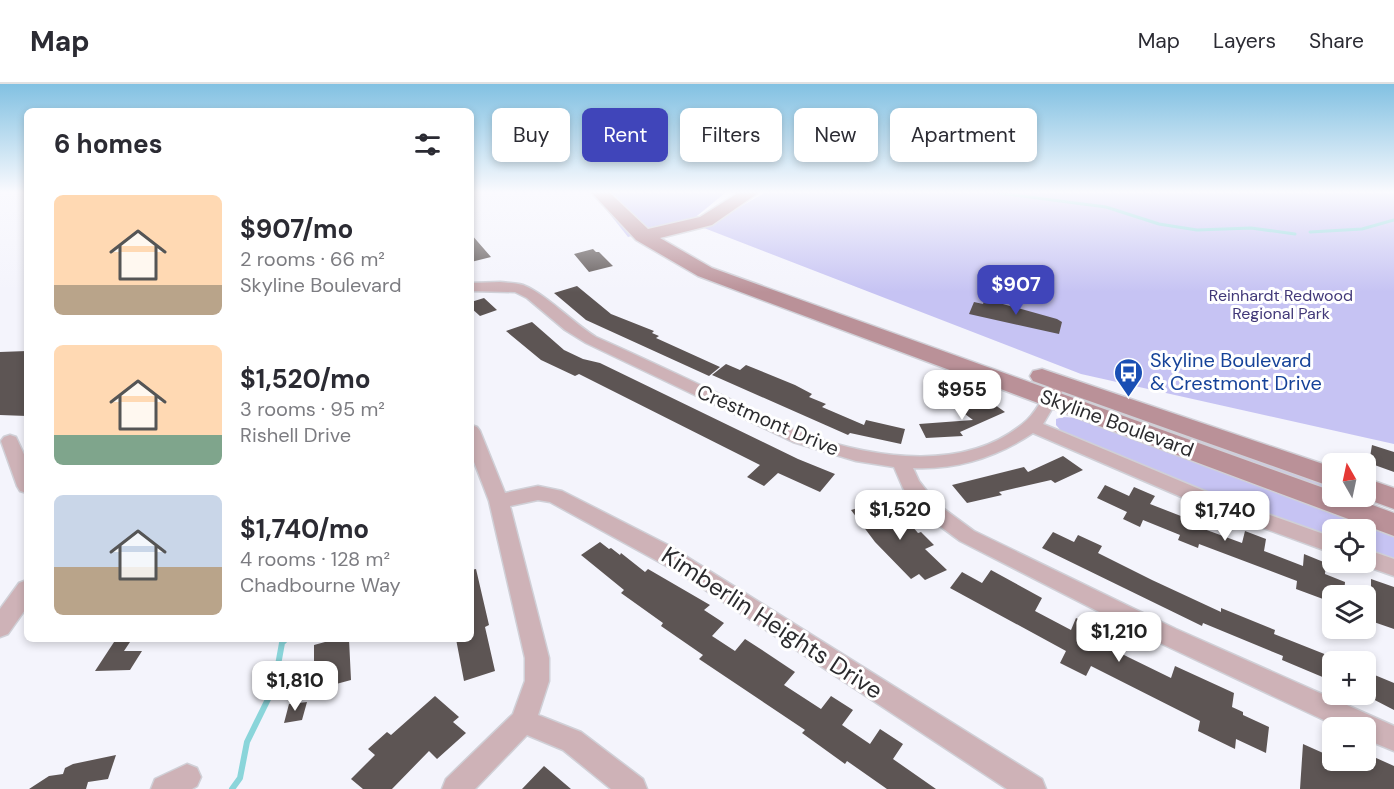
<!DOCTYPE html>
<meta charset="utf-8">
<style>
body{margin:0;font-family:"DM Sans",sans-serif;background:#f2f2f3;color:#2b2b33;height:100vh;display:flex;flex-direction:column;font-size:22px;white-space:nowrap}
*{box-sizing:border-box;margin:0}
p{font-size:20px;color:#7c7c81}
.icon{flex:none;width:33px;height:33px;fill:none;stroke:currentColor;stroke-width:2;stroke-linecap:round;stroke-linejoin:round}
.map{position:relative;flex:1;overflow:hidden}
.panel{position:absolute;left:24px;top:24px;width:450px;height:534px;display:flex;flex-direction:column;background:#fff;border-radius:9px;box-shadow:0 3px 9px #0003}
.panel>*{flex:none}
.banner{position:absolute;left:492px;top:24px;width:570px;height:54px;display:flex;gap:12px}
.needle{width:39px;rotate:351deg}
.fabs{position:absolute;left:1322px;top:369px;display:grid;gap:12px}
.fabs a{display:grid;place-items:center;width:54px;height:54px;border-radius:9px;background:#fff;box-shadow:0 3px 9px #0003;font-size:30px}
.price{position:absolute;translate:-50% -51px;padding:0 14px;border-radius:12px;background:#fff;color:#222;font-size:20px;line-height:39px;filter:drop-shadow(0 2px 3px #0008)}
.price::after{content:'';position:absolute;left:50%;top:36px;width:18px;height:14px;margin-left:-9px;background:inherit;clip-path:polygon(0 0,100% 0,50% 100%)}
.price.active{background:#4045ba;color:#fff}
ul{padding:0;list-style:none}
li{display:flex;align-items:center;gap:18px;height:150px;padding:0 30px}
li span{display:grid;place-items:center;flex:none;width:168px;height:120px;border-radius:9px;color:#555}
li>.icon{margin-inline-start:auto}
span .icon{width:72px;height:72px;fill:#fffc;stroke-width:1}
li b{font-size:26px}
h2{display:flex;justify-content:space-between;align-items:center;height:72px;padding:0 30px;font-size:26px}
.chip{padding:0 21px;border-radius:9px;background:#fff;box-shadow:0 3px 9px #0003;font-size:21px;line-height:54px}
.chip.active{background:#4045ba;color:#fff}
header{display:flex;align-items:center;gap:36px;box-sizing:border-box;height:84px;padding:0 30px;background:#fff;border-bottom:2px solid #e1e1e2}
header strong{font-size:28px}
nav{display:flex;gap:33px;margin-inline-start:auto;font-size:21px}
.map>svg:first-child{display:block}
.green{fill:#c6c3f3}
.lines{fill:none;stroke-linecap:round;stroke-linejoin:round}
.stream-far1{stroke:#8ad5da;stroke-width:3}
.stream{stroke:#8ad5da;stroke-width:6}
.building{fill:#5d5554}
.street-casing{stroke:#d0d0d7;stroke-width:3}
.secondary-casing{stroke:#d0d0d7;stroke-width:3}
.street{fill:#ceb2b7;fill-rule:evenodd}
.secondary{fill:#ba9198;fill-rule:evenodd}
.labels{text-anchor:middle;stroke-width:6;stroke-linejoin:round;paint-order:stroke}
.far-park-label{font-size:16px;fill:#413878;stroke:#fff}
.transit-label{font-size:20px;fill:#164399;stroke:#fff;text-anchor:start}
.street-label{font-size:20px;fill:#2c2c2f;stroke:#fff}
.near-street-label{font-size:24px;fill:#2c2c2f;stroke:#fff}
</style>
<header>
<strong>Map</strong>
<nav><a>Map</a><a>Layers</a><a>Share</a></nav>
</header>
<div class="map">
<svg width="1394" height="705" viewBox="0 0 1394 705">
<rect width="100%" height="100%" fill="#f4f4fc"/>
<!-- green -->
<path class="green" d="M593,109H725L692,136L628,153Z
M764,109H1394V360L1081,290L704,144Z
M1073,316C1110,321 1142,341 1179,347L1332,399V412Z
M1063,333L1078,334L1394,451V476L1365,466V446H1332V454L1189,401L1071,353L1062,348L1056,341V335Z"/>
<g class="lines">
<!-- stream-far1 -->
<path class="stream-far1" d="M998,109L1106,123L1159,140L1197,146L1251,144L1295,150
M1310,148L1362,145L1394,136"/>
<!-- stream -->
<path class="stream" d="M232,705L240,694L247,658L274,603L282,559L286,555"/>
</g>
<!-- building -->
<path class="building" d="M471,150L491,173L471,178Z
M593,165L596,168H599L613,182L589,188L574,170Z
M577,202L611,230L654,247L652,249L659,252L656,254L720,283L709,292L586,236L554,209Z
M484,214L497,226L480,232L471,224V218Z
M985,215L1057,235L1062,238L1059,250L969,230L974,218L983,220Z
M532,238L564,266L583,275L600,279L798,375L835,390L820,408L778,389L764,402L747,393L760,381L579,290L575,292L541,276L506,247Z
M27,267V332L0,331V268Z
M726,280L740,286L746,281L795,301L812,310L809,313L826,320L822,323L864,341L866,336L905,345L901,360L850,349L848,351L712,291Z
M988,316L1005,328L960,348L963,352L926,354L919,340L973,336L961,327Z
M1372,361L1394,368V388L1369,379Z
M1063,372L1083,386L1055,399L1051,396L999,408L1002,411L967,419L952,401L1024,383L1028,388Z
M1105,401L1129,412L1134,403L1155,412L1150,420L1186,434L1189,426L1208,434L1204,445L1242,459L1245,447L1266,455L1264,467L1303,482L1304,470L1326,479L1325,490L1345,498L1344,512H1323V515L1296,505L1297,497L1199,460L1198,464L1178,456L1180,451L1143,436L1140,443L1123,435L1127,428L1097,414Z
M875,419L881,426L886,425L889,428L898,426L918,449L921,448L934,461L925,465L947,486L925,496L919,490L911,495L875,458L851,426Z
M1053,448L1074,458L1078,451L1102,462L1098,469L1152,496L1221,528V524L1275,546L1274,550L1332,573V597L1282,576L1283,572L1203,539L1202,542L1042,464Z
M600,458L609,465L611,464L620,471L621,469L645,488L648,485L710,521L704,526L724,539L712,552L735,567L745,555L765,568L795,588L784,601L821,625L831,612L853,626L842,641L870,660L880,645L903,660L893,675L936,705H887L847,677L845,680L802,649L805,646L699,575L703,571L661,542L663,539L621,509L624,506L581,471Z
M476,485L489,541L485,543L495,587L464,597L456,555H471V486Z
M991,486L1042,514L1035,527L1071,546L1076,534L1103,547L1099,558L1128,573L1171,594L1175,582L1234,609L1232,623L1243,628V631L1269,643L1266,669L1236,655L1235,665L1198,647L1200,637L1091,582L1086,592L1060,579L1066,567L950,504L962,488L982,499Z
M1371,495L1394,503V545L1365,535V502L1371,505Z
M116,555H132L124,567H142L130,586L95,587Z
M336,555H349L351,596L314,606V561Z
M1365,587L1394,599V626L1365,611Z
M435,612L459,633L453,638L466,649L437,675L429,667L392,705H363L351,695L375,671L368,665L387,648L391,651Z
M307,618L302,636L284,639L289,620Z
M1303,660L1332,673V676H1365V669L1394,682V705H1300Z
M116,671L108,695L88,698L86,705H29L49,692L63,690L65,684L73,680Z
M544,682L571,705H522Z"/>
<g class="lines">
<defs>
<path id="street" d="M500,198C508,199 516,199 523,201C546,210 573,239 596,253C637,271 677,290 717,309C747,323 777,340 808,351C875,375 969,389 1027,336C1039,325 1045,308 1054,295H1066L1068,298L1043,340L1214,411L1332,453V469L1200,421L1033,349C997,373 957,386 913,384L919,397L936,419L974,447L1176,545L1394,642V667L1365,655V644H1341L1160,559L960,457L922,429L903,404L894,383L856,377L793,358L586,259L565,246L527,214L515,208L471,207V199Z
M471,341L477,343L480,347L505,409L538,402L562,407L668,461L1042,695L1046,705H1007L681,490L550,418L538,416L510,422L549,574V597L538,631L581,648L643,695L647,705H611L563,666L527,651L475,705H442L446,695L513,630L525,597V574L489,417L471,370Z
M10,351L16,353L27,377V409L20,407L17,402L1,357L4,353Z
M1365,465L1394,475V492L1357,479L1365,478Z
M27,496V523L8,550L0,553V525L19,499Z
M187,680L197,684L201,693L197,702L192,705H151L155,695Z"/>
<path id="secondary" d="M592,109H610L648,145L700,133L738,109H758L712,141L660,154L712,184L1332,407V412H1348L1394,429V452L698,192L636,156Z
M1042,285L1332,383V403L1033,297L1030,292L1033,287Z
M1365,394L1394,404V425L1358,412H1365Z"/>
</defs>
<!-- street casing -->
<use href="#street" class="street-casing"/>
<!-- secondary casing -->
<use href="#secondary" class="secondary-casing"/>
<!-- street -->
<use href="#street" class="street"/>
<!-- secondary -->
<use href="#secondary" class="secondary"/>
</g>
<!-- sky -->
<linearGradient id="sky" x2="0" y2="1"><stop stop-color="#82c1e2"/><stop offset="0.52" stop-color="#fafafe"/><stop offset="1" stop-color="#fafafe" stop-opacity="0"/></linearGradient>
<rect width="1394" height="208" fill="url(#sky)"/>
<!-- icons -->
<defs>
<symbol id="bus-pin" viewBox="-11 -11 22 30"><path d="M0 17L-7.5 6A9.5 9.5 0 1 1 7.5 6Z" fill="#1a4fb4" stroke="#fff"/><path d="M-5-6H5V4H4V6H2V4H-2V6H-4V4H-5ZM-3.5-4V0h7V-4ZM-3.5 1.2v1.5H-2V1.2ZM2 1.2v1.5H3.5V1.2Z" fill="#fff"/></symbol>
</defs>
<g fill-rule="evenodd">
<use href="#bus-pin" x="1112" y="272" width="33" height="45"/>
</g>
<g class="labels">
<!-- far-park labels -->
<g class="far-park-label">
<text x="1281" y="217">Reinhardt Redwood<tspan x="1281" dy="18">Regional Park</tspan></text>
</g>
<!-- transit labels -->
<g class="transit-label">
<text x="1150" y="283">Skyline Boulevard<tspan x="1150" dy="23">&amp; Crestmont Drive</tspan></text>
</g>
<!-- street labels -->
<g class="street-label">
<text transform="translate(768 336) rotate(23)" y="7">Crestmont Drive</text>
<text transform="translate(1117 339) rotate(20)" y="7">Skyline Boulevard</text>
</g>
<!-- near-street labels -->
<g class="near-street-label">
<text transform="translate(772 539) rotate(33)" y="8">Kimberlin Heights Drive</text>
</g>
</g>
</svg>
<div class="fabs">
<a><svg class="needle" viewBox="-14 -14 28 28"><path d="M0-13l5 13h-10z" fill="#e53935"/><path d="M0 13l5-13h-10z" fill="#7c7c81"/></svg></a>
<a><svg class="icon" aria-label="locate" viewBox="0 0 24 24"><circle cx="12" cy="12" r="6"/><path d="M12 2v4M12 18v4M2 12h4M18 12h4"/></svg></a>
<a><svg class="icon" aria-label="layers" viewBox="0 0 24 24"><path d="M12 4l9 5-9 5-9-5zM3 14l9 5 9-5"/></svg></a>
<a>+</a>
<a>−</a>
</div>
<b class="price active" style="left:1016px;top:232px">$907</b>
<b class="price" style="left:962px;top:337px">$955</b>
<b class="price" style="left:900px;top:457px">$1,520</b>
<b class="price" style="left:1225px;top:458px">$1,740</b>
<b class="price" style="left:1119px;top:579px">$1,210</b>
<b class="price" style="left:295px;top:628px">$1,810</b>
<div class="banner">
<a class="chip">Buy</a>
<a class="chip active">Rent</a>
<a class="chip">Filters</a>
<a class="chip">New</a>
<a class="chip">Apartment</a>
</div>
<section class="panel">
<h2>6 homes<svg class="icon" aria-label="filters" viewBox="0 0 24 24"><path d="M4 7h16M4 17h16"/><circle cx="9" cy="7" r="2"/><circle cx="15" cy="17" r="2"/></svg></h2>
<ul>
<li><span style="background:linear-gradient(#ffd9b3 75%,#b9a48a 0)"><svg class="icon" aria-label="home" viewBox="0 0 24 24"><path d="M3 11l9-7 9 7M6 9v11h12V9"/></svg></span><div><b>$907/mo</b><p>2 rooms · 66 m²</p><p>Skyline Boulevard</p></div></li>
<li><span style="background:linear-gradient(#ffd9b3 75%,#7fa58c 0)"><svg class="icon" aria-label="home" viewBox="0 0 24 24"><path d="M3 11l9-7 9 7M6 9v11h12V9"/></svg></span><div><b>$1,520/mo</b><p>3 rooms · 95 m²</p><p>Rishell Drive</p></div></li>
<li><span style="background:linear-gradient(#c9d6e8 60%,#b9a48a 0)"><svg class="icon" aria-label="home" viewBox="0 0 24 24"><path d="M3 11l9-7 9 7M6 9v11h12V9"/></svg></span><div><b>$1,740/mo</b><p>4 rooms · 128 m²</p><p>Chadbourne Way</p></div></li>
</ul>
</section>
</div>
